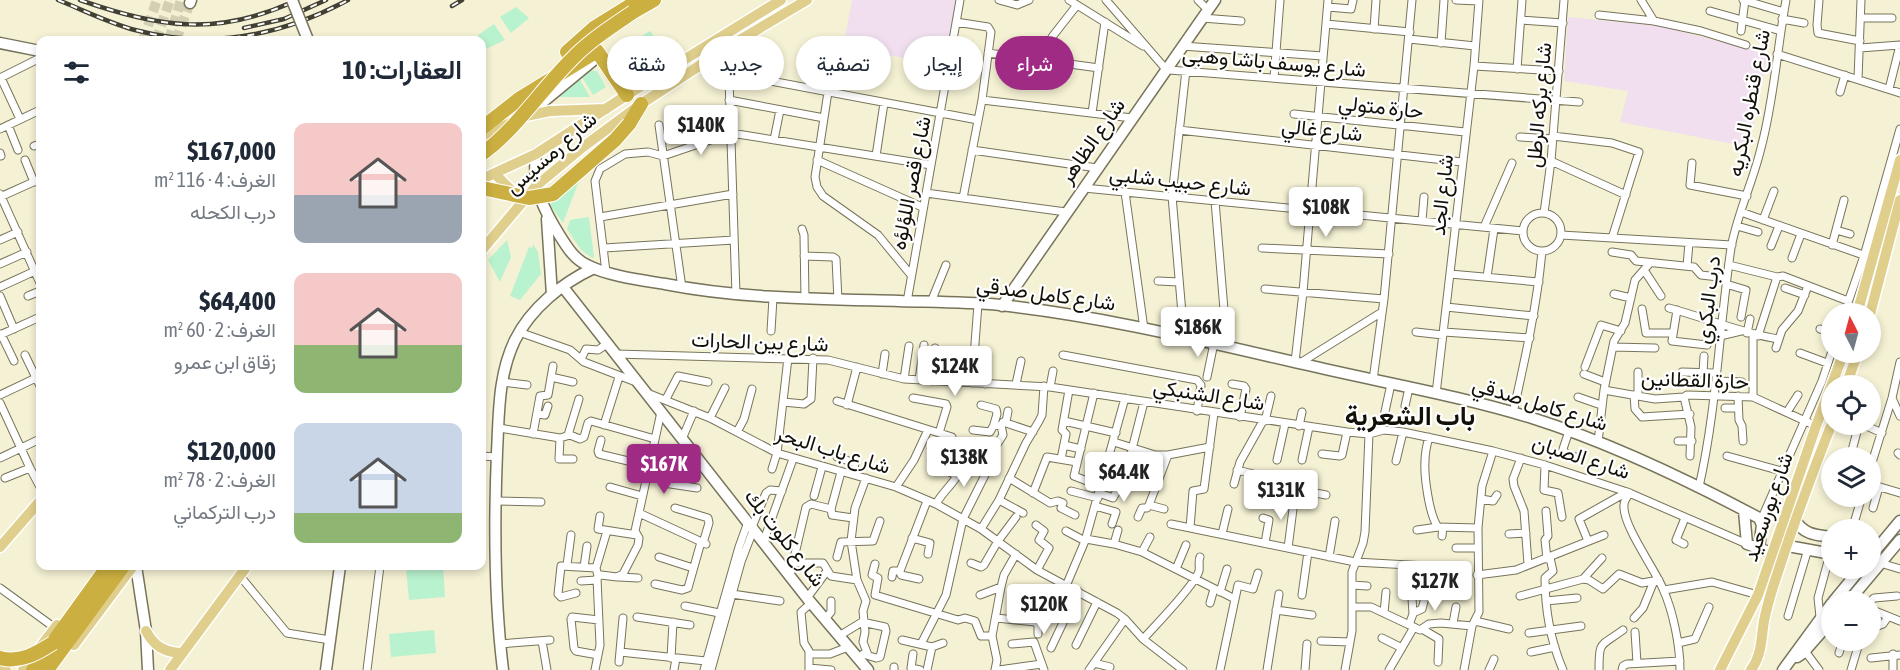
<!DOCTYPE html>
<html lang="ar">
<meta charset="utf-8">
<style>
body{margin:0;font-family:"Asap Condensed",Vazirmatn,sans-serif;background:#f6f6f7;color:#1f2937;direction:rtl;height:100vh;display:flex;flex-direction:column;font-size:22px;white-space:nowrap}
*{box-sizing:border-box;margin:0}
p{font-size:20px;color:#747a83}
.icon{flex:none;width:33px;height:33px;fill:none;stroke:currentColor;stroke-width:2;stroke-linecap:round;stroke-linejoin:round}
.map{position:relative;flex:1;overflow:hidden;direction:ltr}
.sheet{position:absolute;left:36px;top:36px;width:450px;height:534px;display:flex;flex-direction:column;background:#fff;border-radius:12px;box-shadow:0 3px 9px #0003;direction:rtl}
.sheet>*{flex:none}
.hud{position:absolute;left:504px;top:36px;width:570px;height:54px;direction:rtl;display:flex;gap:12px}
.needle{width:39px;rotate:354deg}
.controls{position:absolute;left:1821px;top:303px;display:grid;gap:12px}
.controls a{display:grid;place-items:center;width:60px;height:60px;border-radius:50%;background:#fff;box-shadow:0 3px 9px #0003;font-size:30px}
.price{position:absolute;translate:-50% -51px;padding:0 14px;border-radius:6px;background:#fff;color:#222;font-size:20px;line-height:39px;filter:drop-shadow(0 2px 3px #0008)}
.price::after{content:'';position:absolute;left:50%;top:36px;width:18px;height:14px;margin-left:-9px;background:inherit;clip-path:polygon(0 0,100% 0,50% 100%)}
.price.current{background:#a02b85;color:#fff}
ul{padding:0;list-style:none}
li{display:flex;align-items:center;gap:18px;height:150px;padding:0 24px}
li span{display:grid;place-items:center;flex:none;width:168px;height:120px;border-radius:12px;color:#555}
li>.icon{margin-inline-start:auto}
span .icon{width:72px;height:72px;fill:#fffc;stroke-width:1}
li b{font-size:26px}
h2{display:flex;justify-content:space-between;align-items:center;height:72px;padding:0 24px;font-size:26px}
.tag{padding:0 21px;border-radius:27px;background:#fff;box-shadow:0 3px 9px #0003;font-size:21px;line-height:54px}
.tag.current{background:#a02b85;color:#fff}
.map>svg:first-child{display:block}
.education{fill:#f1dff0}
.green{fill:#b9f2ce}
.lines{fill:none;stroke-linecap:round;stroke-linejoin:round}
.secondary-tunnel{stroke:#d3cfb5;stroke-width:10;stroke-dasharray:10 5;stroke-linecap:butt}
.primary-tunnel{stroke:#d3cfb5;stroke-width:10;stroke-dasharray:10 5;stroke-linecap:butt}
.street-casing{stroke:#78745b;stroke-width:9}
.secondary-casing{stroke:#78745b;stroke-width:13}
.primary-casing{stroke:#fff;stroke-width:13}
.highway-casing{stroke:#fff;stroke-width:16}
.street{stroke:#fff;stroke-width:7}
.secondary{stroke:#fff;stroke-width:10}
.primary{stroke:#e0cf8c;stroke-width:10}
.highway{stroke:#cbaf40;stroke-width:14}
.rail-casing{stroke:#424033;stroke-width:4.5}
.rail{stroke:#fff;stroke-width:2;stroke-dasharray:7;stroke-linecap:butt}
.secondary-bridge-casing{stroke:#78745b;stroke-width:13;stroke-linecap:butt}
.highway-bridge-casing{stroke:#fff;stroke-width:16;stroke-linecap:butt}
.secondary-bridge{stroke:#fff;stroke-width:10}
.highway-bridge{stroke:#cbaf40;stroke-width:14}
.labels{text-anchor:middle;stroke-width:4.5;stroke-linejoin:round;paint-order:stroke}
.street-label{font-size:21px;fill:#121007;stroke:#fff}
.district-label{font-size:27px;font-weight:bold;fill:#121007;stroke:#fff}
</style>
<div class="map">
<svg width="1900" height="670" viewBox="0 0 1900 670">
<rect width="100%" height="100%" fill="#f5f1d4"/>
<!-- education -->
<path class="education" d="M852,0H958L947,65L843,48Z
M1568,17L1660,26L1768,54L1749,147L1620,122L1628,91L1564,81Z"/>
<!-- green -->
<path class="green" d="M516,7L529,18L511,33L500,17Z
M494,24L505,40L484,50L478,35Z
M650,31L662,49L628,70L616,52Z
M591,70L597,71L606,87L593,95L582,77Z
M579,78L590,97H552Z
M583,170L563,223L550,205Z
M589,217L594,257L592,258L581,250L567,229L570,220Z
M507,240L511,257L500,282L488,260Z
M533,244L538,252L541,274L520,300L510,296L529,247L532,248Z
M443,566L445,597L409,600L406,569Z
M434,630L436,653L391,657L389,634Z"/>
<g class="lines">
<!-- secondary-tunnel -->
<path class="secondary-tunnel" d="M143,40L157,0
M176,40L190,3"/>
<!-- primary-tunnel -->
<path class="primary-tunnel" d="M156,40L170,0
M169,40L181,0"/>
<defs>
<path id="street" d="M999,0L1017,5L1029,0
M1069,0L1143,46
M1106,0L1164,67L1169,70L1579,102
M1198,0L1208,10
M1456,0L1479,1
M1641,0L1654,21
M1743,0L1784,12
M1819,0L1817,25L1818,33L1860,41
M1328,7L1351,9L1353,0
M1710,11L1781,31
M1599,15L1654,21L1701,31L1746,45
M1202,18L1241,21
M1861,18H1892
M1782,19L1804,23
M1521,20L1563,23
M956,22L988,27L991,32L982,100L963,198
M1326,24L1410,32
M1374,29L1376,0
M1741,31L1745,0
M1052,37L1077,5
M1409,39L1475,46
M1441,43L1444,0
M1182,46L1323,56
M728,47L736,295
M1860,48L1900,45
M988,53L1099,68
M1777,54L1900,93
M1474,66L1559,71
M1517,69L1522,0
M728,73L978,120
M0,78L40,58
M1,78L20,119
M1274,78L1280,0
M1858,79L1861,0
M1889,89L1900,45
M828,92L815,177L817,187L823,196L878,235L911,275
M1840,92L1845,75
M729,100L824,118
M982,100L1132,118
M1092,113L1105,22
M1294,114L1465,132
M8,125L18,150
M659,125L682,288
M0,129L40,110
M1179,130L1462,162
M1553,136L1612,143L1639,152L1612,238
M1520,137L1553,139
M774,140L780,110
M34,146L40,144
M972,150L1097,168
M0,153L1,156
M876,156L884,103
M25,160L34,182
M817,160L922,207
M1551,161L1626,195
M1692,163L1690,185L1747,196
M1084,188L1523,231
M1125,192L1144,329
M926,193L1066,212
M0,194L40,283
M0,197L40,179
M1215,201L1227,346
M1741,212L1869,257
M1544,213L1551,161L1564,0
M1523 232a19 19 0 1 1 38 0a19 19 0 1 1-38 0Z
M600,217L733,194
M1763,220L1774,191
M1422,221L1424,197
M1737,226L1758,232
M1484,227L1512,163
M802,229L804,235L805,299
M1836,230L1850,234
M1561,235L1732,245
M0,240L18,232
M1832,245L1844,200
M1771,246L1779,226
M604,248L734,240
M1262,248L1389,254
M1612,252L1631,255L1636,261L1694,267L1701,275L1727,278
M804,256L833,257L836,259L838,300
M1792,258L1801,234
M0,264L27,252
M1729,265L1777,277L1758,336
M1687,266L1689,243
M1644,270L1661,296
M606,272L595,181L600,169L625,154L648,152L663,156L731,133L931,165
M1450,274L1539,282
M1487,277L1494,229
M1777,277L1783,276L1848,301
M1158,281L1179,282
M1726,284L1746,290L1741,317
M0,287L35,271
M1785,288L1805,295
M1265,289L1384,299
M1614,294L1631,298
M0,296L14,329
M28,296L40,291
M907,302L960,0
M931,302L946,265
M1446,307L1534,316
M1669,308C1706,318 1741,333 1778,339
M1642,309L1646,333H1673
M1677,310L1672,341L1707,345
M1844,314L1864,256L1900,129
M1820,329L1832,333
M771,331L773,298
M519,332L570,350L584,362L636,382
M1416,332L1443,335
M1444,332L1530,338
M1747,333L1750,319
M1,334L14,361
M0,335L40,317
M1720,336L1741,331
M1184,337L1172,196L1186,70
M1613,347L1655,348
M1776,348L1782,330L1798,311L1808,286
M1800,353L1827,363
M616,354L828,360L904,379L1050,387L1347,432L1369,434L1384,430L1403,432L1493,451L1545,465L1627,492L1747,544
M25,355L40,386
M1063,355L1197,380L1201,385L1197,411
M581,359L586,349L598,350L607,344
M1295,362L1303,292L1328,0
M1300,363L1382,312
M1585,367L1601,325L1621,331
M1682,372L1716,373
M1703,373L1704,356
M882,374L885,354
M1584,374L1605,382
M551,377L573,382
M1207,377L1214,343
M904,379L909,346
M919,380L924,345
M1373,380L1384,299L1412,0
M932,381L935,348
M1716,381L1742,382
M502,382L527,385
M972,383L978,304
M985,384L986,366
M1016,384L1021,361
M1232,384L1244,386L1246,389L1240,417
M1050,387L1053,371
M1604,390L1655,399L1684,397L1687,395L1753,397L1816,426
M647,393L710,418L777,453L896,487L936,504L981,529L1037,570L1117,613L1125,619L1143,639L1183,670
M1094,393L1074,476L1087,481L1091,479L1102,482
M1436,394L1474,66L1479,0
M0,395L40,376
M1634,395L1635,409L1642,417L1690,414
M1638,396V372
M1738,396L1739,420L1742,426L1743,441
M1578,397L1601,405
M1684,397L1691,427L1690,456
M1753,397V335
M913,398L946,404L947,407L939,433
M1892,398L1900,416
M666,399L678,376L708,382
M837,401L952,437
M783,402L804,404L811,399L813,358
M0,403L30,468L40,487
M847,405L857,367
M981,405L996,409L997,414L994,424
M1405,406L1409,388
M1725,408H1738
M1787,412L1798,395
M1513,413C1525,359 1537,306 1542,251
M537,414L545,415L548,406
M710,418L725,388
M1064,421L1116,433
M1265,421L1271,396
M1006,422L1008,411
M1862,424L1882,433
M604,425L619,377
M1299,426L1302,412
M499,428L560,438L570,435L580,439L584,437L588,423L591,421L655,439
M973,430L990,432L994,425L1001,426L1003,422L1033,432
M1381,430L1391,384
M1569,431L1563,449L1566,454L1576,457
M737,432L744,419L752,389
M533,434L540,396L548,395L553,366
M568,435L579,399
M1429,437C1427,444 1425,453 1425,461C1424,476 1429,515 1438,527
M560,438L559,459H573
M682,439L694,411
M601,440L598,451L599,454L649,466
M1678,441H1692
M1114,442L1155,455H1168L1210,447
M1598,442L1604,390L1614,341L1625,323L1635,280L1650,263
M1064,445L1081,449
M994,449L1003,435L1001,425
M1898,453L1900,455
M1322,454L1340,456L1342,455L1347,432
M482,456L497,457
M1727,456L1781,471
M651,457L698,460
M837,457L855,463L853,474
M0,458L40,439
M1521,458L1513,479L1514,486L1524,511L1528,564
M1850,458L1859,424
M1061,459L1066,434L1062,430L1069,390
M1277,460L1285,424
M1302,460L1309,427
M1396,461L1403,432
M1107,465L1123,469L1126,468L1130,457L1144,402
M1545,465L1544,490L1558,493L1562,517
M772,469L777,453L788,358
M1870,469L1892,398L1900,362
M1237,470L1253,474
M648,471L678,475
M664,473V483L697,488
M5,478L30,468
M866,478L855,508L851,541L857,580L866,601L863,611L865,632L863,642L868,655
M1009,478L1050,503L1058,501L1063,503L1061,508L1075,515
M1234,484L1240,462L1263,421
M1870,484L1900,493
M610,487L642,496
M896,487L914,460L928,430
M1699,487C1717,408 1719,328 1731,248C1737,214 1753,182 1761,148C1774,100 1777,49 1786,0
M1071,491L1098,498
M1033,493L1047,457L1077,462
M1099,493L1113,498L1118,489
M1630,493C1627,497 1624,500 1624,505C1622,525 1655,569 1663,589C1673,611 1680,645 1680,670
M814,496L822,467
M1264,496L1267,486L1269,484L1326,495
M1481,499L1493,501L1497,495
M999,500L1023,513
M495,501L541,502
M936,504C942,493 950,487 957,476L950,472L956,457
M1149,505L1168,455
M1095,506L1116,512L1112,524
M675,508L708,518L709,523L703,543
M831,508L832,515L853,518
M1873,508L1879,487
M1546,511L1548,536L1545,540L1547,559
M639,513L706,544
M600,516L598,529L637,535
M1138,517L1142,508H1147L1149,505L1164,509
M1263,518L1269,520L1265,543
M1761,520L1822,381L1832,351
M1171,524L1355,562L1445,567
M1036,525L1044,531L1039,540L1049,548L1037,570
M752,527L766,493L770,490L782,491
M1190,528L1193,491L1204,489L1214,413
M981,529L999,500L1026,443L1039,421L1042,415L1044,386
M1417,530L1438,527L1478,528
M1852,530L1862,496
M1066,531L1085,541
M1222,534L1228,509
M1509,534L1526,533
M1442,536L1443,527
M912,538L930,543L928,554
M1086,539L1114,544L1142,552L1235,599
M764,540L793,459
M1588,541L1579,519L1627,492
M1114,544L1118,530
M1684,544L1676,540L1685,518
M1288,548L1293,509L1292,489
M1456,548H1477
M1142,552L1150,537
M659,557L693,568
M837,557L841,542L873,541L880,521
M1329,557L1335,521
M1550,558L1553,571L1545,578C1545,608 1551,642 1563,670
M793,563H823L831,576L857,580
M971,563L981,567L984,565L998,541L1016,517
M1880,563L1900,569
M875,564L872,575L878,578L875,595L958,620L965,618L975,621L981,636H992
M567,565L571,535
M584,567L587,546
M596,568L607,531
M1176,569L1186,545
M790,575L806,507L811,504L831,509L841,472
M1477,575L1516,570L1604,535
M240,576L287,633L330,640
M619,577L638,578
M892,577L893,571H900
M919,579L901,575L900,571L927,501
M1583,579L1602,558
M581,581L597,580
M655,584L682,590L688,588L701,542
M1352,585L1367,586
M1066,586L1085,541L1125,398
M0,588L55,628
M1664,590L1712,582L1758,595
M1220,592L1227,569
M576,593L561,597L558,594L561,566L596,568L598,576
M732,594L780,601
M980,595L1001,587
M1302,595L1308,552
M1520,596L1583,579L1589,580L1603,589L1619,574L1642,583L1659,580
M807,598L827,571
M1546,601L1577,598
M1870,602L1874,598L1897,596
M1210,603L1214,589
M685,606L724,614
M1352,607H1371L1420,630L1429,624L1441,623L1472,626
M1870,609L1900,621
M1276,610L1312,615
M1384,613L1386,592
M1413,613L1422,609L1428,586
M1788,616L1808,549
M572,617L599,620
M637,617L690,625
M1820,617L1818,598L1830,554
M996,618L1035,622L1038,624V634
M1634,618L1643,608L1654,581
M571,619L574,648L576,651L598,655
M825,619L831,612V601
M1475,621L1509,629
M1453,623L1456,607
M1409,625L1413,614L1412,598L1410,596
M1422,629L1439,639L1438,662
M1870,629L1883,624L1888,617
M1635,632L1637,663
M1529,633L1581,626
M839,636L862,622L885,627L886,631L880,657L876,658L863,654
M1382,638L1402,648
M1143,639C1155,626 1195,585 1199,571C1200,567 1198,561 1200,557
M902,640L932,647L943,643
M1845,640L1858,645
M542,641L547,670
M1321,641L1350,642
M1678,643L1695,639L1709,607
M500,644L550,640
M921,644L946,595L963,519L985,475
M1012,644L1034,642L1044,670
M1076,645L1097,602
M1051,648L1078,591
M1805,651L1819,670
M620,652L706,661
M1531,652L1555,647
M1839,653L1843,640
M809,654H830L848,647
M913,654L911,668L920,670
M671,658L673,622
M1871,658L1900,655
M619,662L623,618
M1094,663L1110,667
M894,667V670
M809,668L831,670
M367,670L380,566
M595,670L600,645L597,578L601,575L617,577L623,574L638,545L639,538L635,531L661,412
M674,670L676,658
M704,670L739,547L748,522
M711,670L741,562L754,528
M809,670V651L804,643L801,612L811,603
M927,670L932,647
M995,670L997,660L992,636L1001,587L1004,575L1016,554
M999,670L1042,664
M1089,670L1125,619
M1220,670L1238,585L1253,589L1258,573
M1267,670L1279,594
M1305,670L1307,644
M1345,670L1352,631V572L1363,543L1365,532L1369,434
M1389,670L1414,627
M1464,670L1472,626L1479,612L1478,528L1482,486L1493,451
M1489,670L1494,659
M1599,670C1599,640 1600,647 1623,630
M1622,670L1623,666L1627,664L1680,661
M1851,670L1860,640
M1893,670V654"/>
<path id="secondary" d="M190,3L191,0
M0,43L40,51
M532,111L589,64L595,59L597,52
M536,154C532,186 543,209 560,236C567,247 574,259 587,265C608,276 641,280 665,284C742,299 820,299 899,301C933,302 966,302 1000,305C1102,316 1203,341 1303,364C1379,382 1457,395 1532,418C1611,443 1686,479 1759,518L1762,525L1759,548
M547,219L552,295
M563,287L807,598L868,670
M1002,306L1215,0
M1744,511L1747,544L1772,553
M1796,521C1804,535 1817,535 1832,537
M1788,546L1832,554
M1870,557L1900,521
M136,566L146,631L148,670
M1833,602L1861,568
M1848,602L1900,540
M1797,657L1803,653L1832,620
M326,670L340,566
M503,670C494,597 494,525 497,452C499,414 498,375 515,340C531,308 562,283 594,268
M1783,670L1832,603"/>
<path id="primary" d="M482,136L526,116L550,111L606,109
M495,174L517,196
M482,179L536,154L627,95L781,0
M482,250L536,186L583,147L641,104L728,47L807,0
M1857,314L1900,160
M1870,314L1900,200
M1846,386L1858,352
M0,547L40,501
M146,631C154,646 164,652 181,653
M74,645L133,566
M0,665L6,670
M23,670L57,625
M170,670L247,566
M1720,670L1758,595L1816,426L1844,352
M1751,670C1762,655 1761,639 1764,621C1766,611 1769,600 1772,590C1790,534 1810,478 1832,423"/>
<path id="highway" d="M633,12L654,0
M567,52L594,28L639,0
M629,124L641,104
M482,128L519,99L597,51L627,95
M33,670L108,566
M47,670L123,566"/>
</defs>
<!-- street casing -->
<use href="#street" class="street-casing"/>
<!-- secondary casing -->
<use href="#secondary" class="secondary-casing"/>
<!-- primary casing -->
<use href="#primary" class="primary-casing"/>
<!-- highway casing -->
<use href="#highway" class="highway-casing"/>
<!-- street -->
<use href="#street" class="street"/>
<!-- secondary -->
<use href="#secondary" class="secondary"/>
<!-- primary -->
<use href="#primary" class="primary"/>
<!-- highway -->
<use href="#highway" class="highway"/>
<defs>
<path id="rail" d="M58,0C83,10 109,23 135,30C210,50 281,36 348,0
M80,0C161,28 218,37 297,0
M452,6L462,0
M244,28L284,19L326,0"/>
</defs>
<!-- rail casing -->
<use href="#rail" class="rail-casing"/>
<!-- rail -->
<use href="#rail" class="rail"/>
<defs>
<path id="secondary-bridge" d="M292,0L308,40"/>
<path id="highway-bridge" d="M482,154C517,128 540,91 571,60C589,41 611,27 633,12
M482,188L529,198L553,194L615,140L629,124
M0,658C20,663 36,654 53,643"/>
</defs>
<!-- secondary-bridge casing -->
<use href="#secondary-bridge" class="secondary-bridge-casing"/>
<!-- highway-bridge casing -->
<use href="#highway-bridge" class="highway-bridge-casing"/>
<!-- secondary-bridge -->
<use href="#secondary-bridge" class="secondary-bridge"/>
<!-- highway-bridge -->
<use href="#highway-bridge" class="highway-bridge"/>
</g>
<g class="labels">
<!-- street labels -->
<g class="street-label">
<text transform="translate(1274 62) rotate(5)" y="7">شارع يوسف باشا وهبى</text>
<text transform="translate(1749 103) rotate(-79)" y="7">شارع قنطره البكريه</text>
<text transform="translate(1539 105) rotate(-85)" y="7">شارع بركه الرطل</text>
<text transform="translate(1381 107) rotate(6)" y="7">حارة متولي</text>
<text transform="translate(1322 130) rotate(6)" y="7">شارع غالي</text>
<text transform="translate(1092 141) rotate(-55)" y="7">شارع الظاهر</text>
<text transform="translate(551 153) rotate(-41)" y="7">شارع رمسيس</text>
<text transform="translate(1180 181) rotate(6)" y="7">شارع حبيب شلبي</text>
<text transform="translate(911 183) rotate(-79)" y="7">شارع قصر اللؤلؤه</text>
<text transform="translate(1442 195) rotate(-84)" y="7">شارع الجد</text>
<text transform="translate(1046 294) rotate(8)" y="7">شارع كامل صدقي</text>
<text transform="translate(1708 300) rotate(-83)" y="7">درب البكري</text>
<text transform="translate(760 342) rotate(2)" y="7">شارع بين الحارات</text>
<text transform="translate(1695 380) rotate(2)" y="7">حارة القطانين</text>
<text transform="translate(1209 395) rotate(9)" y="7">شارع الشنبكي</text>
<text transform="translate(1540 404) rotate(17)" y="7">شارع كامل صدقي</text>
<text transform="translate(833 450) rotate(17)" y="7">شارع باب البحر</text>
<text transform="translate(1581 457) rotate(18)" y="7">شارع الصبان</text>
<text transform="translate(1768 507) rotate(-71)" y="7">شارع بورسعيد</text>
<text transform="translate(785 538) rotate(52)" y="7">شارع كلوت بك</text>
</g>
<!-- district labels -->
<g class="district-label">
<text x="1410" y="425">باب الشعرية</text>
</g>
</g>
</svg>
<div class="controls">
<a><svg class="needle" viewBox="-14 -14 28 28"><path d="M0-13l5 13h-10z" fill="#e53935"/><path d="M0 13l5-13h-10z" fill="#747a83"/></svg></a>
<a><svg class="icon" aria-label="locate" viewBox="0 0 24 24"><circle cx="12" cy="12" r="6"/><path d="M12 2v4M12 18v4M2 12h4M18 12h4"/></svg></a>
<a><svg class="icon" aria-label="layers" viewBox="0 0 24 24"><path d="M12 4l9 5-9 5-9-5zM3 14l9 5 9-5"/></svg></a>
<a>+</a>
<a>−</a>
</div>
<b class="price" style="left:701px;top:156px">$140K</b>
<b class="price" style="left:1326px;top:238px">$108K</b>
<b class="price" style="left:1198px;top:358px">$186K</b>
<b class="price" style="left:955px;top:397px">$124K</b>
<b class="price" style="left:964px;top:488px">$138K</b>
<b class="price current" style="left:664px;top:495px">$167K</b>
<b class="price" style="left:1124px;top:503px">$64.4K</b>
<b class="price" style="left:1281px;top:521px">$131K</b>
<b class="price" style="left:1435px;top:612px">$127K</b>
<b class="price" style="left:1044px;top:635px">$120K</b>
<div class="hud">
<a class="tag current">شراء</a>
<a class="tag">إيجار</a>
<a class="tag">تصفية</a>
<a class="tag">جديد</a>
<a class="tag">شقة</a>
</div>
<section class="sheet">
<h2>العقارات: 10<svg class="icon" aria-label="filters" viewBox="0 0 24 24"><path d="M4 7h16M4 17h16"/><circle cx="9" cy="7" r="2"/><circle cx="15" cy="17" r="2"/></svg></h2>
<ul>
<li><span style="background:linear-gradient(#f6c9c9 60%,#9aa5b1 0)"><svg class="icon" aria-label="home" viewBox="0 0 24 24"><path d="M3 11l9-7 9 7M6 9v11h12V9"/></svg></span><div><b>$167,000</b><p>الغرف: 4 · 116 m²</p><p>درب الكحله</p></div></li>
<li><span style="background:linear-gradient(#f6c9c9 60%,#8fb573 0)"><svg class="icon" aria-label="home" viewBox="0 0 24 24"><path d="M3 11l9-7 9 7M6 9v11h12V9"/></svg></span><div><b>$64,400</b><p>الغرف: 2 · 60 m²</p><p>زقاق ابن عمرو</p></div></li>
<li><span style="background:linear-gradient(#c9d6e8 75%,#8fb573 0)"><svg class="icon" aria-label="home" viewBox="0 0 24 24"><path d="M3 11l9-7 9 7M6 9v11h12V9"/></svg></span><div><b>$120,000</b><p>الغرف: 2 · 78 m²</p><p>درب التركماني</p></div></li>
</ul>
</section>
</div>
